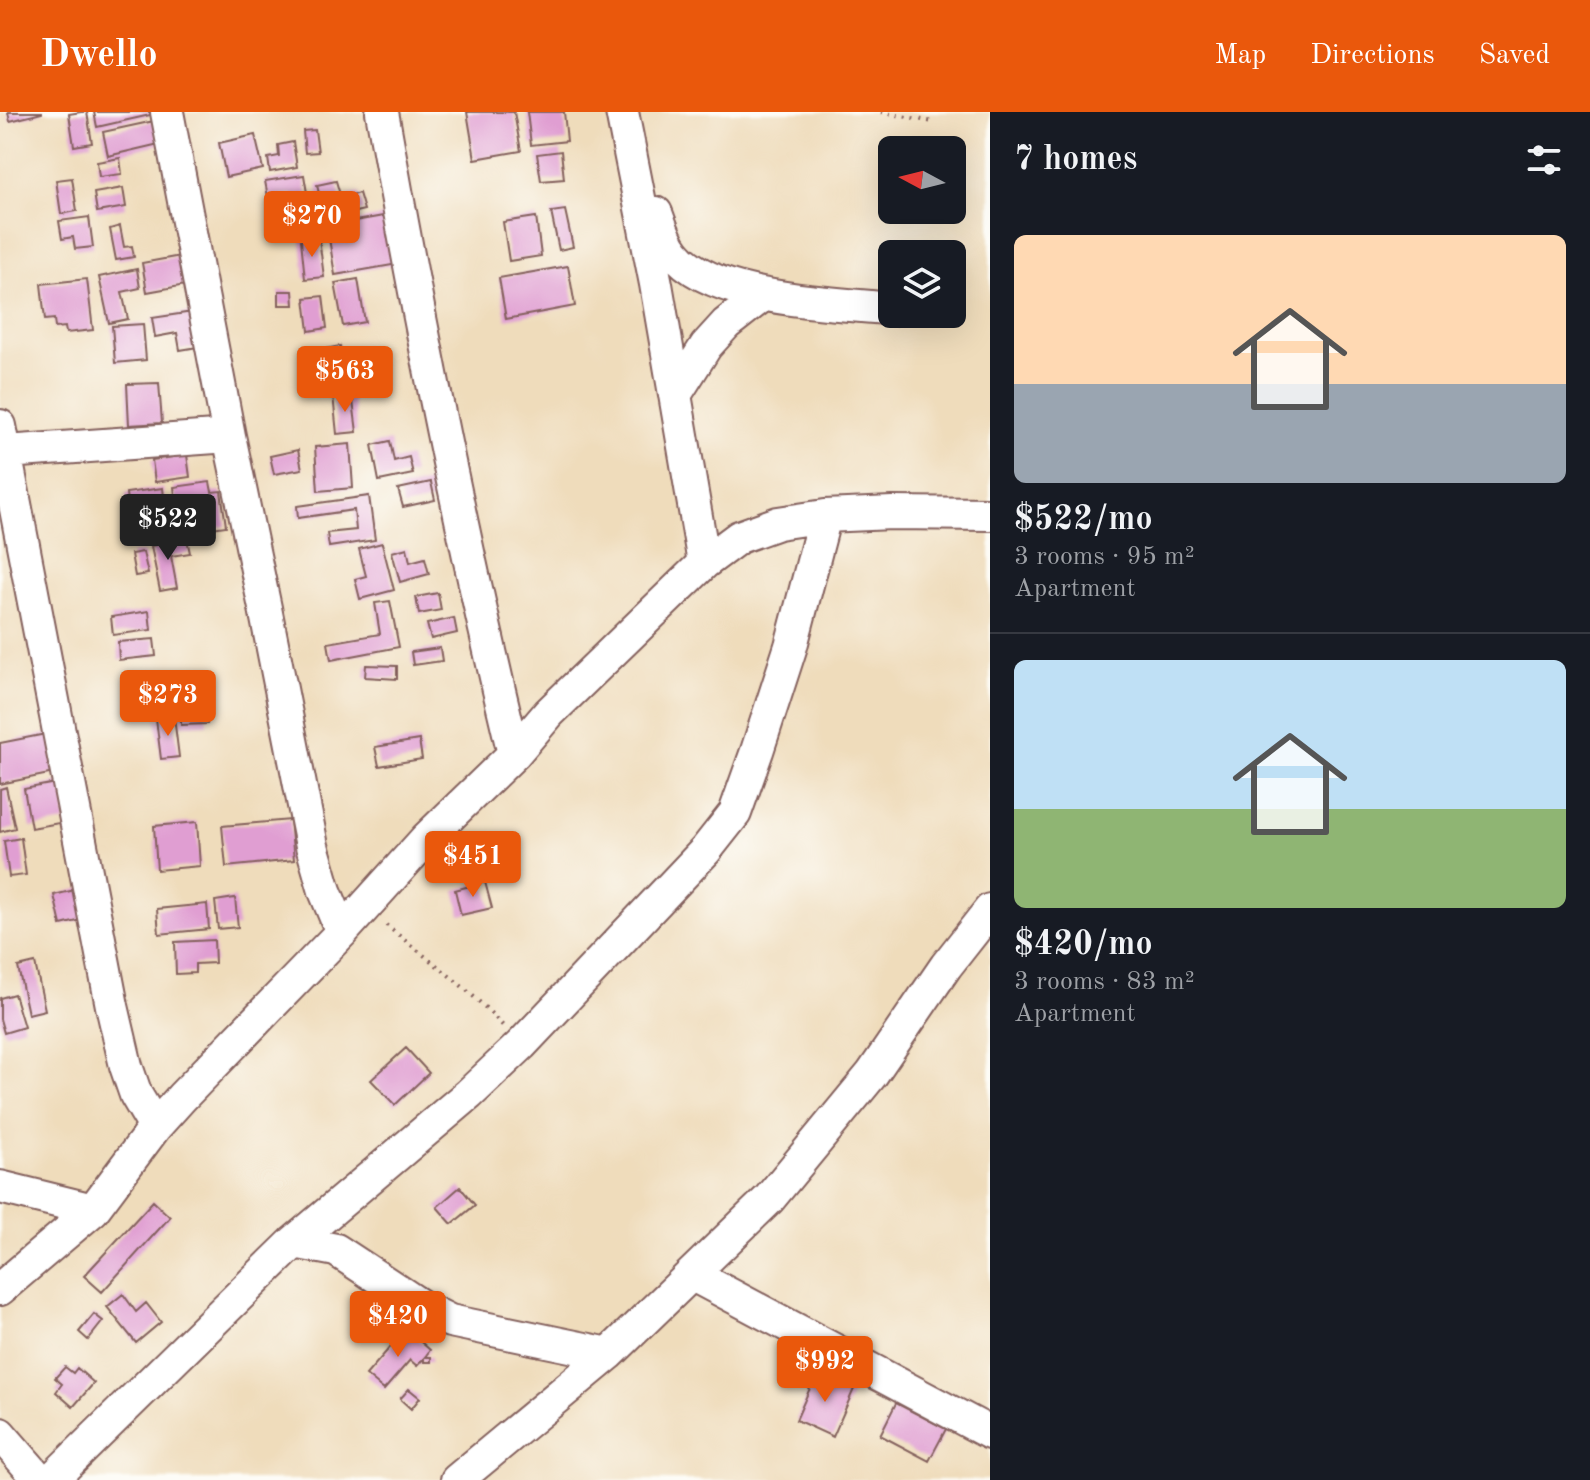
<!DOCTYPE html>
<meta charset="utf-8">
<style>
body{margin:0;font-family:"Old Standard TT",serif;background:#20242c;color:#f1f3f6;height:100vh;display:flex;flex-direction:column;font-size:30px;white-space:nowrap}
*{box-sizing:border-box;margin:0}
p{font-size:26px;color:#9ea1a6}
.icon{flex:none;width:44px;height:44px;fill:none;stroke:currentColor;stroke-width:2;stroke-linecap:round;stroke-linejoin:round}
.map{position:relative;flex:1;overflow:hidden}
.panel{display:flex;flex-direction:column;background:#171b24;width:600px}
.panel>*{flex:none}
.needle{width:52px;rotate:277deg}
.tools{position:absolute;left:878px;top:24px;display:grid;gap:16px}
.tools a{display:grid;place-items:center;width:88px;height:88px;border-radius:12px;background:#171b24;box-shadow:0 8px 32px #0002;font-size:40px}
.price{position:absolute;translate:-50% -68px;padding:0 18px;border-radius:8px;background:#ea580c;color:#fff;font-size:26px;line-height:52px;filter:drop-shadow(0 2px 4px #0008)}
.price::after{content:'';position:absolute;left:50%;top:48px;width:24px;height:18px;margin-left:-12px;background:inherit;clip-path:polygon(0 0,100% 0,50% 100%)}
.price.active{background:#222;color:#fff}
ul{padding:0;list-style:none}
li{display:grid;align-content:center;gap:16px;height:424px;padding:0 24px}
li+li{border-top:2px solid #363941}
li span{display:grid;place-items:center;height:248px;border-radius:12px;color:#555}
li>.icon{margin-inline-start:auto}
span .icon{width:144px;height:144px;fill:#fffc;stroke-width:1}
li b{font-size:34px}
h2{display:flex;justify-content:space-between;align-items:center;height:96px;padding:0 24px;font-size:34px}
header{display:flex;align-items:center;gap:48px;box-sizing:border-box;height:112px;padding:0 40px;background:#ea580c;color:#fff}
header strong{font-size:38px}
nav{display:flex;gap:44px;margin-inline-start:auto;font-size:28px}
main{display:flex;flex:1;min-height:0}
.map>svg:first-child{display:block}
.building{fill:#e09ed2}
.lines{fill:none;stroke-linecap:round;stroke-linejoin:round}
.minor-casing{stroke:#84615d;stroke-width:36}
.path{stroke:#84615d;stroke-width:4;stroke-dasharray:2 6;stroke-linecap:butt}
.minor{stroke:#fff;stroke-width:32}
</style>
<header>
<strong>Dwello</strong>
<nav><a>Map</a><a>Directions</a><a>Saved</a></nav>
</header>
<main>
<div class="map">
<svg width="990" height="1368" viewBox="0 0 990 1368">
<rect width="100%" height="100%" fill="#fdfcf7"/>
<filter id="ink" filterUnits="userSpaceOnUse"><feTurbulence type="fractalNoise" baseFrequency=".0125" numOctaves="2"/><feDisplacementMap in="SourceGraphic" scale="16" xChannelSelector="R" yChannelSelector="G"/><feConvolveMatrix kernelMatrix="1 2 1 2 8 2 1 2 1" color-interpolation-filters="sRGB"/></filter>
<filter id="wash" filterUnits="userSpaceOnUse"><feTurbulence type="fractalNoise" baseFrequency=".006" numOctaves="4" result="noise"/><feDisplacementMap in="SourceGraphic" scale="32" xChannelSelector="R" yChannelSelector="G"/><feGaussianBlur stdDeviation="1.8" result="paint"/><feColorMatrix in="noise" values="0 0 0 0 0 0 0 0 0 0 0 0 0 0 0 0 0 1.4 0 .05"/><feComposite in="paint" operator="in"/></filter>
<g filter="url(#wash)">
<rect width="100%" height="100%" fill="#efdcbb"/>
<g id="blocks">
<!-- building -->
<path class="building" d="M8,0H42V1L10,9Z
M81,0H87L92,31L74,34L69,2Z
M94,0H159V1L97,15Z
M467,0H514L521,39L475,47Z
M527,0H564L567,29L531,33Z
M154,9L159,32L108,44L103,20Z
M315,18L318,40L305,41L303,19Z
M255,23L263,57L226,65L219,31Z
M293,30L297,55L270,60L268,46L279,44L278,33Z
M561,39L564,67L541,69L537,42Z
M120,46L122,62L99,65L97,50Z
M304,63L310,99L294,101L292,82L268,85L265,69Z
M72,66L77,99L61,102L56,68Z
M336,69L341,86L359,81L364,98L325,107L317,73Z
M123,76L126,95L97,100L94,81Z
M565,98L573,135L559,138L551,100Z
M389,103L398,152L335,163L327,114Z
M89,105L93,135L75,137L73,125L62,127L59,109Z
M536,105L541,144L509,149L503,110Z
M120,114L124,135L132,134L134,145L116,148L110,117Z
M319,126L324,165L305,167L301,128Z
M186,143L191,172L147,180L142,151Z
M568,154L575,194L506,207L499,166Z
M137,157L140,176L122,180L128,207L109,211L99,165Z
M87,167L93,218L66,221L65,215L55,216L54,207L45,208L41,172Z
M358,167L365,210L343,214L335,171Z
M279,179H293L294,193H279Z
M323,184L327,216L309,219L305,186Z
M193,200L198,235L180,238L177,221L155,225L152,206Z
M143,212L146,248L115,251L112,214Z
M340,234L348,272L325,277L320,255L315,256L311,240Z
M159,271L162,311L129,313L127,272Z
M352,281L357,320L337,322L333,283Z
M390,329L394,349L409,345L413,362L379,369L372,333Z
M350,332L353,376L318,379L315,335Z
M298,338L302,357L274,362L270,344Z
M187,343L190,365L155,370L152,348Z
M210,370L212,380L221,379L226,414L190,419L189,411L179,412L174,375Z
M431,370L435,388L403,395L398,377Z
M163,376L167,412L130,417L126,381Z
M369,384L375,428L329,435L327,421L356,418L354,398L298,406L297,394Z
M187,427L190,441L171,444L177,476L160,479L151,434Z
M382,431L394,478L360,487L355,467L366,464L359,437Z
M407,436L410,450L425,446L429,462L400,470L392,440Z
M143,440L148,462L135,464L131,442Z
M438,481L441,498L419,502L416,485Z
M390,489L399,535L331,548L328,531L380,522L375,491Z
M149,499L151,518L113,523L111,505Z
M454,506L457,521L431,527L427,512Z
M154,527L156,544L119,548L118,530Z
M440,536L442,549L413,553L411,540Z
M366,553L397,554V567L365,565Z
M206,599L207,612L181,613V600Z
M174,605L179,645L161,647L156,607Z
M51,621L59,660L0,672V631Z
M419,628L422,647L379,654L375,635Z
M66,669L65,710L31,716L24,677Z
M6,675L15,716L0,720V677Z
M290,708L294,748L226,755L222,714Z
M197,710L200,754L157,758L154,714Z
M21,726L26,763L9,765L4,729Z
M485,770L492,796L461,803L455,778Z
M83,776L90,806L61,813L54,783Z
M235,786L238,815L218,817L215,789Z
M207,792L209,817L159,822L157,797Z
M214,828L215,851L195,852V861L176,862L175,830Z
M35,851L45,898L28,902L18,855Z
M14,882L24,915L4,921L0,907V886Z
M406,936L429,961L395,993L371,968Z
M460,1075L475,1093L452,1112L437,1095Z
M153,1089L170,1105L102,1180L84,1164Z
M123,1182L136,1200L146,1191L161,1210L136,1231L107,1195Z
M94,1202L103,1209L88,1228L79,1220Z
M406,1217L430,1238L425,1245H431V1250H424V1246L417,1254L410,1248L384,1278L366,1263Z
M65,1255L73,1261L77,1256L94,1271L73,1295L56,1280L62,1272L55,1266Z
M817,1260L854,1277L833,1325L796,1308Z
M409,1277L420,1286L411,1297L400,1287Z
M896,1291L946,1317L929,1349L880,1323Z"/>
</g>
</g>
<g filter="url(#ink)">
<use href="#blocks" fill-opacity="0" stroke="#84615d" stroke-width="2"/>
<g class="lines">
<defs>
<path id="minor" d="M167,0L229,324L265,496L312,734L325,779L342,820
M382,0C420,216 463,429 514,642
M622,0L656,172L704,451
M656,101C661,114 665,129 674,140C713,190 833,190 892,197
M675,283L706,234L726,212L763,183
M0,314L112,894L126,954L136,983L155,1015
M6,340L229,324
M0,1075L93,1098
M294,1130L336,1138L424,1196L450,1209L609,1242
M693,1163L990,1321
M0,1177L93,1098L155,1015L182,985L342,820L426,727L514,642L549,601L704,451L739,425L778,411L825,404L892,401L990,402
M0,1322L40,1368
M51,1368L294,1130L469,982L521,933L705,739L735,701L757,639L791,534L825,404
M457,1368L609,1242L769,1087L872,962L946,854L990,798"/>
</defs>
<!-- minor casing -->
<use href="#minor" class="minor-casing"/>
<!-- path -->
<path class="path" d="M881,0L933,10
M386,813C426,846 468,875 503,914"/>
<!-- minor -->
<use href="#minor" class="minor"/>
</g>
</g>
</svg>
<div class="tools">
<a><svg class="needle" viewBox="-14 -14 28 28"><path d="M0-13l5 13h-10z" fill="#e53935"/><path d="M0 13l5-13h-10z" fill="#9ea1a6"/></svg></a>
<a><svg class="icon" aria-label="layers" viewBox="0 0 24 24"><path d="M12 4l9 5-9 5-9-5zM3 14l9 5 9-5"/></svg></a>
</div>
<b class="price" style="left:312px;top:147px">$270</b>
<b class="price" style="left:345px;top:302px">$563</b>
<b class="price active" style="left:168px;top:450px">$522</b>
<b class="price" style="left:168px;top:626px">$273</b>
<b class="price" style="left:473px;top:787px">$451</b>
<b class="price" style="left:398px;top:1247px">$420</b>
<b class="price" style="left:825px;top:1292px">$992</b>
</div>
<section class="panel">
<h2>7 homes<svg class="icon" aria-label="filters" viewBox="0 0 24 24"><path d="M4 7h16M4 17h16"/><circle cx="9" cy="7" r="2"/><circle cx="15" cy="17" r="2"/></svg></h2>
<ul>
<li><span style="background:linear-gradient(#ffd9b3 60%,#9aa5b1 0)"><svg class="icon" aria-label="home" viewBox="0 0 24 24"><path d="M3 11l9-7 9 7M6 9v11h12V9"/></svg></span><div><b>$522/mo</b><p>3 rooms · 95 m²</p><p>Apartment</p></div></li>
<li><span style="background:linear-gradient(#bfe0f5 60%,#8fb573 0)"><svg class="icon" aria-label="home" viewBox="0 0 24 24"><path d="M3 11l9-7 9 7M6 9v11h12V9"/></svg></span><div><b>$420/mo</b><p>3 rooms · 83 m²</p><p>Apartment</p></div></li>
</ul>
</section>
</main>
